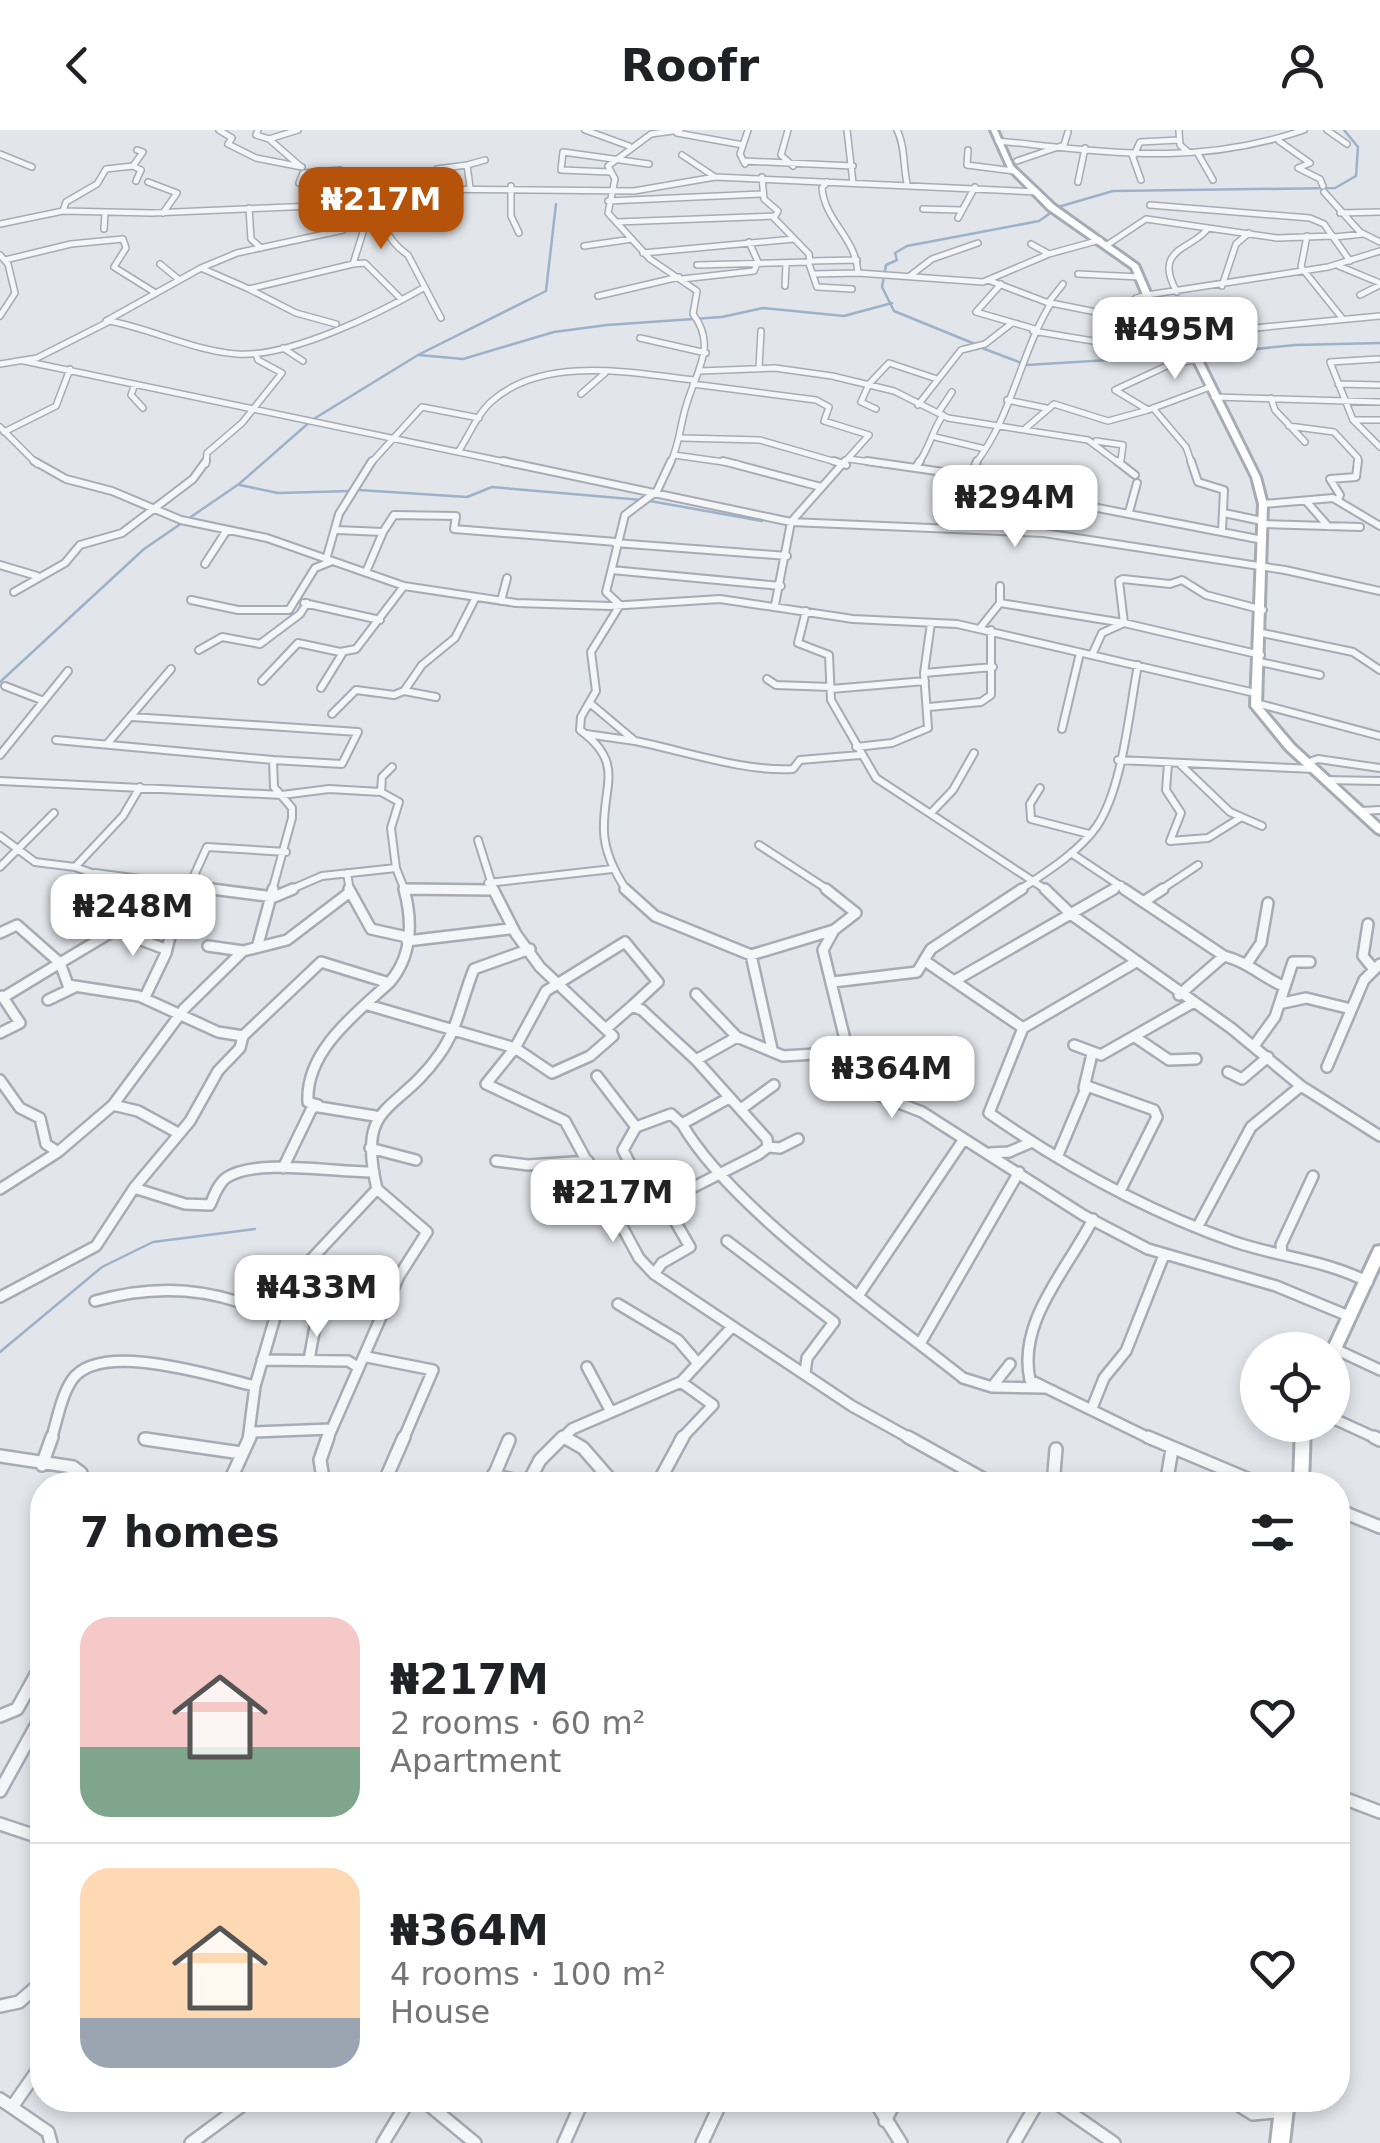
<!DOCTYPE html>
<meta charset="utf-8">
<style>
body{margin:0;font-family:"DejaVu Sans",sans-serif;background:#f2f2f2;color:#202124;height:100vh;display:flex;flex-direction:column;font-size:38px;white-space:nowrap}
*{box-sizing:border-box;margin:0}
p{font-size:32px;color:#757577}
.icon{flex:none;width:55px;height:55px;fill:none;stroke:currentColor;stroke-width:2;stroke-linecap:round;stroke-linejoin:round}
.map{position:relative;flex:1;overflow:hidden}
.drawer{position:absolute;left:30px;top:1342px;width:1320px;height:640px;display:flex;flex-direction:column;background:#fff;border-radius:40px;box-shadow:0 5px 15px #0003}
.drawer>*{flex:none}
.controls{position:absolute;left:1240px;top:1202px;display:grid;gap:20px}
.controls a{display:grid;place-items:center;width:110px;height:110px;border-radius:50%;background:#fff;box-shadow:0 5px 15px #0003;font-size:50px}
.price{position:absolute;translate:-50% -85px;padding:0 22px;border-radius:20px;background:#fff;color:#222;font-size:32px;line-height:65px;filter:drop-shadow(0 2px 5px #0008)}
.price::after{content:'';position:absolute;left:50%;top:60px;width:30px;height:22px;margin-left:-15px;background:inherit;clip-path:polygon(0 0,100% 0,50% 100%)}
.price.active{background:#b45309;color:#fff}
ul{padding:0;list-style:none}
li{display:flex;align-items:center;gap:30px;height:250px;padding:0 50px}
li+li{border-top:2px solid #e0e0e0}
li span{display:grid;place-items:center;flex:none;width:280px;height:200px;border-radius:30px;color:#555}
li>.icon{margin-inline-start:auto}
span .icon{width:120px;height:120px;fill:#fffc;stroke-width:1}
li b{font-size:42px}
h2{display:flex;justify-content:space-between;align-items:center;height:120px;padding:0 50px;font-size:42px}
header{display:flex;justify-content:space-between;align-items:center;height:130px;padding:0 50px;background:#fff;font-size:45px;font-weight:700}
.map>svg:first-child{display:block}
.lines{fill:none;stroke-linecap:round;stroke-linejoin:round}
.stream{stroke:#9db2ca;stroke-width:2.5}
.street-far3-casing{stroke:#a7acb4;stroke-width:8}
.street-far2-casing{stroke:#a7acb4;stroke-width:10}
.street-far1-casing{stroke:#a7acb4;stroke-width:14}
.street-casing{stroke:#a7acb4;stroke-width:16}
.secondary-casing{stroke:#a7acb4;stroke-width:6}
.street-far3{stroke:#f4f6f8;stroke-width:5}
.street-far2{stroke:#f4f6f8;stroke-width:6}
.street-far1{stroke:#f4f6f8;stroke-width:9}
.street{stroke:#f4f6f8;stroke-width:11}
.secondary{fill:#fff;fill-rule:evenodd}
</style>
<header><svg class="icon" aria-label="back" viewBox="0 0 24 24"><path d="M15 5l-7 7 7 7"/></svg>Roofr<svg class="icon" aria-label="person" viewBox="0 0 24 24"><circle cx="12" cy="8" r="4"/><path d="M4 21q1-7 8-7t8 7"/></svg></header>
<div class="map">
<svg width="1380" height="2013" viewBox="0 0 1380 2013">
<rect width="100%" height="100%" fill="#e2e5ea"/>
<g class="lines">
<!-- stream -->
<path class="stream" d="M1058,77L1113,61L1335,58L1356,46L1358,17L1344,0
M975,214L894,181L882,157L886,135L897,130L895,123L907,116L1039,91L1052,82
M982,218L1027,235L1190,225
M419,225L463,229L554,202L607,195L722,187L763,178L844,186L892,173
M1198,225L1295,215L1380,213
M240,355L278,363L351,361
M359,360L467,367L492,357L642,370
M650,371L762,391
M0,552L144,419L239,354L312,290L418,225L546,161L556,74
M0,1222L102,1137L153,1112L255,1099"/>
<defs>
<path id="street-far3" d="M219,0L232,8L228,14L256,28L302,37
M258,0L256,5L269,9
M298,0L269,9L300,36
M585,0L629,16
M788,0L781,25L793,36
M847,0L853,53
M897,0C905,15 903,35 907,53
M1327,0L1347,14
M1179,1L1180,15L1188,22
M677,3L743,15
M998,11C1109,22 1195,37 1304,0
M1279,11L1310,33L1298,38L1320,49L1323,56
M968,20L967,35L1014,41
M1197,22L1213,50
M0,24L32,37
M682,25L715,47
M1132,25L1141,50
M1134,25L1140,12L1179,10
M744,31L853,36
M1017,31L1064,15L1068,2
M745,34L740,24L748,0
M133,36L143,22L137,20
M437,39L467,35
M610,42L561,40L563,22L649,34
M372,46C374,75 382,108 408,125L441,188
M148,52L177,63L163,83
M827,52L822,58C825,92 856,107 858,143L983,152L1049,124L1031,114
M1078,52L1085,18
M511,56V86L519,103
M320,57H343L362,70
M470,57L467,35L485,30
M1324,62L1360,102L1380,112
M608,71L761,64
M1150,75L1310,88L1324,94L1350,131
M249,78L251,109L261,118
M923,79L962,80
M63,81L66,72L97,54L106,39L133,36L141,40L136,51
M1340,83L1380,82
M958,88L975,57
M617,92L774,86
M0,94L63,81L152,83L337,75L414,59L634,61L715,47L1037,62
M104,99L105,83
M1307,106L1301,137L1342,188
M1335,107L1363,104
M1107,115L1146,89L1277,108L1333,106
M584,116L632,109
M643,123L794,109
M1049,124L1100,110
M0,125L8,134L15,163L0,186
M5,130L71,114L123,109L126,118L114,137L154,162
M810,131L857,130
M160,134L177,148
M353,134L365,133L401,169
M809,134L817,157L852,159
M697,135L810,132L809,124L774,88L778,81L764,69L762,47
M1339,136L1380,153
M201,138L237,123L343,100L338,85L316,74L320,57L299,53L303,43L340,40
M813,144L858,143
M1078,144L1140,147
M911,145L932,129L978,113
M682,149L754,141L758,132L749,112
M988,150L1046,172L1116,186L1136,168L1147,165L1328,137L1380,121
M1001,154L976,182L1035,199
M785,156L786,134
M1222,156L1236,114L1249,103
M1177,162C1151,117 1195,119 1208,98
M1360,165L1380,155
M598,166L679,147
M1048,173L1063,154
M106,191L201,138L249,159
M336,194L296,183L249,159L353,134L364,99L382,87
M1033,201L1105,213L1113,209L1116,186
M1182,205L1380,186
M640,208L706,223
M283,218L303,231
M1378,229L1330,232L1353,290L1380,317
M1198,230L1173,233L1115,260L1148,280L1210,257
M24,231L515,334
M0,234L37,228L110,191C152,199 194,221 237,224C289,228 380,183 425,157
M759,238L761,201
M700,241L775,238L832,246L894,261L948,288L1088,310L1120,334
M135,254L131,265L143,278
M693,254L816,270L829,277L824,291L869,305L843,334
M1338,254L1380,255
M581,264L605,243
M1214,267L1380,272
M1271,268L1275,280L1305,312
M1007,270L1046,278
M918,275L961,220L985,214L1012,193
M1153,278L1186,317L1192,334
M876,279L861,272L869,254L889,233L937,249
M938,283L952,262
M1353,290H1380
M1289,296L1334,302L1358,328L1357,334
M0,297L37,334
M1026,298L1054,274L1108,291L1148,280
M4,302L56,276L70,239
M935,307L985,319
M682,308L760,310L843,334
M1096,311L1123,315L1121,330
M458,322C469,306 477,284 492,271C544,225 632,243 694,250
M674,325L738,334
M849,329L885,334
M206,334L207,323L242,293L282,243L258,230L256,224
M370,334L422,277L479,288
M670,334C680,313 680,294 687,273C697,240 717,215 693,184L697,161L650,129L608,83L615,49L608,36L651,4L680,0
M918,334C930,317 932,301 943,285
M975,334C1012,287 1020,224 1051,173"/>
<path id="street-far2" d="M34,331L66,349L112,361L181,390L267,408L404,456L516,473L610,476L720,469L853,489L957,494L1255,563
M503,331L791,392L1044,403L1285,440L1380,461
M723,331L821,357
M834,331L846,335
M867,331L971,346
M977,331L971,348L1010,361L1263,410
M1117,331L1135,345
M1191,331L1198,352L1224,360L1222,401
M916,337L920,331
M1338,370L1340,365L1330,349L1356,347L1358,331
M1306,371L1328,396
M1263,374L1333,368L1380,396
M1129,382L1137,353
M1224,383L1262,391
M1262,394L1360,397
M337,400L383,402
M383,402L394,385L456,386L454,399L616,412
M1041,403L1051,367
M615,413L787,426
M326,430L339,384L372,331
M205,434L227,400
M0,435L37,446
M612,440L781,456
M366,442L383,402
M1000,456V473
M14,462L65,433L80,415L122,403L193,349L206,331
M191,470L238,480H289L315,438L330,432
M501,471L507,448
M304,473L380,490
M775,475L791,392L845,331
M806,481L798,513L829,525L831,570L876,648L1048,761
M980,498L1000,473L1124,493L1261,525
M1262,503L1353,522L1380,540
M199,520L222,507L260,514L300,484L307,473
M1092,525L1102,503L1124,493L1119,451L1123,449L1170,454L1182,450L1206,465L1263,480
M1260,532L1320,545
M924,543L993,537
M767,549L776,555L831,557
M262,551L298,513L340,522L356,519L404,456
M5,556L44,571
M321,558L342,524
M831,559L925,551
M436,567L404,561L422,535L455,508L475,469
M1256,573L1380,606
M929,577L981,572L991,565V500
M332,584L356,560L394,565L404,561
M132,587L358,602L342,634L273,630
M1062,599L1080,523
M586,604L635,611L591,574
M56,610L273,630L274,657L292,678V688L272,761
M635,611C685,621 744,642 793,639L800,630L860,625
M107,614L171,539
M856,617L892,613L928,598L924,543L931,493
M0,625L68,541
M1118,630L1314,639
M1306,633L1318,629L1380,638
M1168,634L1166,660L1181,683L1170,711L1208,708L1240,688
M1180,634L1230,682L1262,696
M1325,650L1380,651
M0,651L282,665L329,659L381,662L382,647L392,637
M1040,658L1030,674L1031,689L1089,704
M381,662L399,672L391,698L396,738
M1361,681L1380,680
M931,683L953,660L974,623
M0,706L35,732L75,737L142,761
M478,710L494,761
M759,715L830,761
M1071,723L1128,761
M0,737L54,683
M75,737L123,686L140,657
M95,743L231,761
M347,743L350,761
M488,753L612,739
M406,759L490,760
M187,761L207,717L286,722
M287,761L322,746L396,738L405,761
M627,761C615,743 605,724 604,702C602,655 626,634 580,600L581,587L596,561L591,522L620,475L606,462L625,385L657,361L671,331
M1018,761C1045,743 1078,723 1097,696C1123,657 1129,581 1138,535
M1110,761L1121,755
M1159,761L1198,735"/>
<path id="street-far1" d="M136,759L178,774
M212,759L274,767L293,759
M349,759L371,799L407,807
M406,759L490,760
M493,759L516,804L540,837L613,906L590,926L552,943L515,918L486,954L565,991L639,1128L654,1144L852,1276L913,1310
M625,759L655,786L751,825L772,919
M826,759L856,783L834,800
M1045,759L1072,785L1231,898L1301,956L1380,1006
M1124,759L1224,826
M59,760L86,771L115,800L165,819
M1143,772L1163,759
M1368,794L1363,826L1372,837
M115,800L60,833L68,855L139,866L218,902L243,906
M0,803L17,795L60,833L4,867
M407,811L509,799
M258,814L273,759
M208,816L243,821
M751,825L834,800L823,820L853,942L868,961L922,982L1083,1085L1148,1119L1276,1156L1351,1187
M925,831L954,851
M1136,832L1023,898L989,983C1065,1036 1147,1081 1235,1112C1279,1127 1326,1130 1368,1152
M1248,832L1261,813L1268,773
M833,852L917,842L931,819L1022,759
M696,864L737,907
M1179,865L1224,826C1248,832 1262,847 1285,857
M145,867L166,823L178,774L189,759
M48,870L75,857
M1283,873L1306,868L1351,879
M368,875L515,918L546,861L625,812L658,852L632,876
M608,897L632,876L642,880L696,930L767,1009L768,1017L759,1024L664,1072L690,1117L662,1133L654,1144
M1023,898L954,851L1114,759
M0,903L20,893L2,866
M1135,907L1169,930L1196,929
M1074,915L1101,925L1194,872
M1254,916L1275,887L1293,832H1310
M696,930L737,907L783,926L848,922
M1327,937L1364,850L1380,834
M1228,942L1242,949L1268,927
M597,946L636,997
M0,950L20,978L40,988L46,1014L58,1022
M1084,958L1092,924
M729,968L682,994C732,1080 882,1183 963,1248L992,1257L1044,1258
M113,975L138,981L178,1003
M318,975L308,972C305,922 355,884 389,853
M741,979L774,955
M768,1017L780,1018L798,1009
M370,1018L416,1030
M990,1023L1009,1022L1032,1012
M1058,1025L1087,956L1154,980L1157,987L1120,1061
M496,1031L528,1035L588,1031
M283,1038L313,976L375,986
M134,1058L185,1074L210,1075C214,1066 218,1054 226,1048C257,1027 337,1043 374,1042
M0,1059L58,1022L113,975L184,879L243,821L287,810L350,762
M664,1072L636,1046L623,1020L636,997L671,984L682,994
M1093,1089C1068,1139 1017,1191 1030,1250L1153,1310
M1198,1096L1251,997L1301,956
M727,1111L834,1192L807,1228L805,1243
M1282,1123L1281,1115L1313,1046
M293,1142L321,1163L309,1230
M860,1163L964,1009
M0,1167L96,1116L134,1058L190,991L218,941L240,918L243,906L321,832L389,853C412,827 413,792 404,759
M95,1171C159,1153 213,1158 273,1185
M618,1174L678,1210L696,1231
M921,1212L1019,1042
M1335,1219L1380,1240
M367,1227L433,1240L403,1310
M262,1230L348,1231L358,1237
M587,1237L610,1280
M992,1257L1010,1234
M1092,1278L1104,1248L1126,1221L1164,1125
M1332,1288L1380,1310
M252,1302L331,1299
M563,1307L568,1310
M145,1309L151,1310
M51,1310C57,1291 61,1266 72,1250C100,1209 215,1247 255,1256
M248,1310L255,1256L287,1146L304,1137L377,1059C356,970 397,985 439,925C458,899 462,868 474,839L530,819
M327,1310L399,1146L427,1102L377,1059
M561,1310L572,1299L681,1252L732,1197
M680,1310L713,1275L681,1252"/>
<path id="street" d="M564,1307L583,1318L610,1349L636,1355
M908,1307L994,1355
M1148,1307L1262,1355
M1374,1307L1380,1310
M145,1309L241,1323
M0,1326L73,1337L81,1343L82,1355
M42,1335L52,1307
M493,1345L533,1355
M528,1353L540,1330L563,1307
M228,1355L250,1307
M324,1355L320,1330L328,1307
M383,1355L404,1307
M490,1355L509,1310
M657,1355L683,1307
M1053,1355L1056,1319
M1166,1355L1172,1319
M1338,1380L1380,1397
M0,1586L17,1579L42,1534
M0,1661L41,1587
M1338,1666L1380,1682
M0,1694L42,1708
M0,1876L19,1872L42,1852
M0,1969L48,2002L51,2013
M423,1970L475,2013
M874,1970L901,2013
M1052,1970L1114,2013
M1231,1970L1253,1984L1284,1981
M12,1977L42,1934
M885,1991L896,1970
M191,2013L249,1970
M383,2013L409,1970
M564,2013L583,1970
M702,2013L722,1970
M1014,2013L1039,1970"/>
<path id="secondary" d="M991,0H997L1013,36L1054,75L1138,135L1151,165L1202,230L1260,347L1267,374L1261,576L1294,615L1380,694V704L1376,702L1286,619L1251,576L1259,374L1252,347L1194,231L1143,165L1132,138L1048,79L1008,38Z
M1380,1116V1135L1337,1228L1332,1230V1220H1327L1373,1121L1375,1117Z
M1296,1295H1310L1308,1355H1294Z
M1276,1970H1294L1289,2013H1271Z"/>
</defs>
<!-- street-far3 casing -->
<use href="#street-far3" class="street-far3-casing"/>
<!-- street-far2 casing -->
<use href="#street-far2" class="street-far2-casing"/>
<!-- street-far1 casing -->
<use href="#street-far1" class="street-far1-casing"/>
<!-- street casing -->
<use href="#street" class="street-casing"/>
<!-- secondary casing -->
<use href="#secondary" class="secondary-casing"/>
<!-- street-far3 -->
<use href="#street-far3" class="street-far3"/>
<!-- street-far2 -->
<use href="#street-far2" class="street-far2"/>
<!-- street-far1 -->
<use href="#street-far1" class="street-far1"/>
<!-- street -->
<use href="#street" class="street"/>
<!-- secondary -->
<use href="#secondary" class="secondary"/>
</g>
</svg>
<div class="controls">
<a><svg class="icon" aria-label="locate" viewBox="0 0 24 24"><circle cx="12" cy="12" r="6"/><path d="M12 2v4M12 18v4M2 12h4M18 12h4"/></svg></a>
</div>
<b class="price active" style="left:381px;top:122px">₦217M</b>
<b class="price" style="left:1175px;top:252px">₦495M</b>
<b class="price" style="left:1015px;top:420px">₦294M</b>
<b class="price" style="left:133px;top:829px">₦248M</b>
<b class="price" style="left:892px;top:991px">₦364M</b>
<b class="price" style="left:613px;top:1115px">₦217M</b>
<b class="price" style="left:317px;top:1210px">₦433M</b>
<section class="drawer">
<h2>7 homes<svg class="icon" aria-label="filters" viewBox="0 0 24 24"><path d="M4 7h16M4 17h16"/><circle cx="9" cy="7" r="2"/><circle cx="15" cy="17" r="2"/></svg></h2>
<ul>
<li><span style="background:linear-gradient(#f6c9c9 65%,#7fa58c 0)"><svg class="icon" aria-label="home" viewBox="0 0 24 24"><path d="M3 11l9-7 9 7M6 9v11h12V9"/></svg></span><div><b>₦217M</b><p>2 rooms · 60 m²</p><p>Apartment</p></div><svg class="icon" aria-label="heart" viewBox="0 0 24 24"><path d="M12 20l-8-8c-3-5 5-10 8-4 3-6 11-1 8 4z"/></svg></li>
<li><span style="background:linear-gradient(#ffd9b3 75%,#9aa5b1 0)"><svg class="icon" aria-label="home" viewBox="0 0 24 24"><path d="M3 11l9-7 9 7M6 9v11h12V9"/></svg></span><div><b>₦364M</b><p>4 rooms · 100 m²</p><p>House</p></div><svg class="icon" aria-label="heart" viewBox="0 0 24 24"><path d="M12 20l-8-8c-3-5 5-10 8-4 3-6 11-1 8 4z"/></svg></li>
</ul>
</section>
</div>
